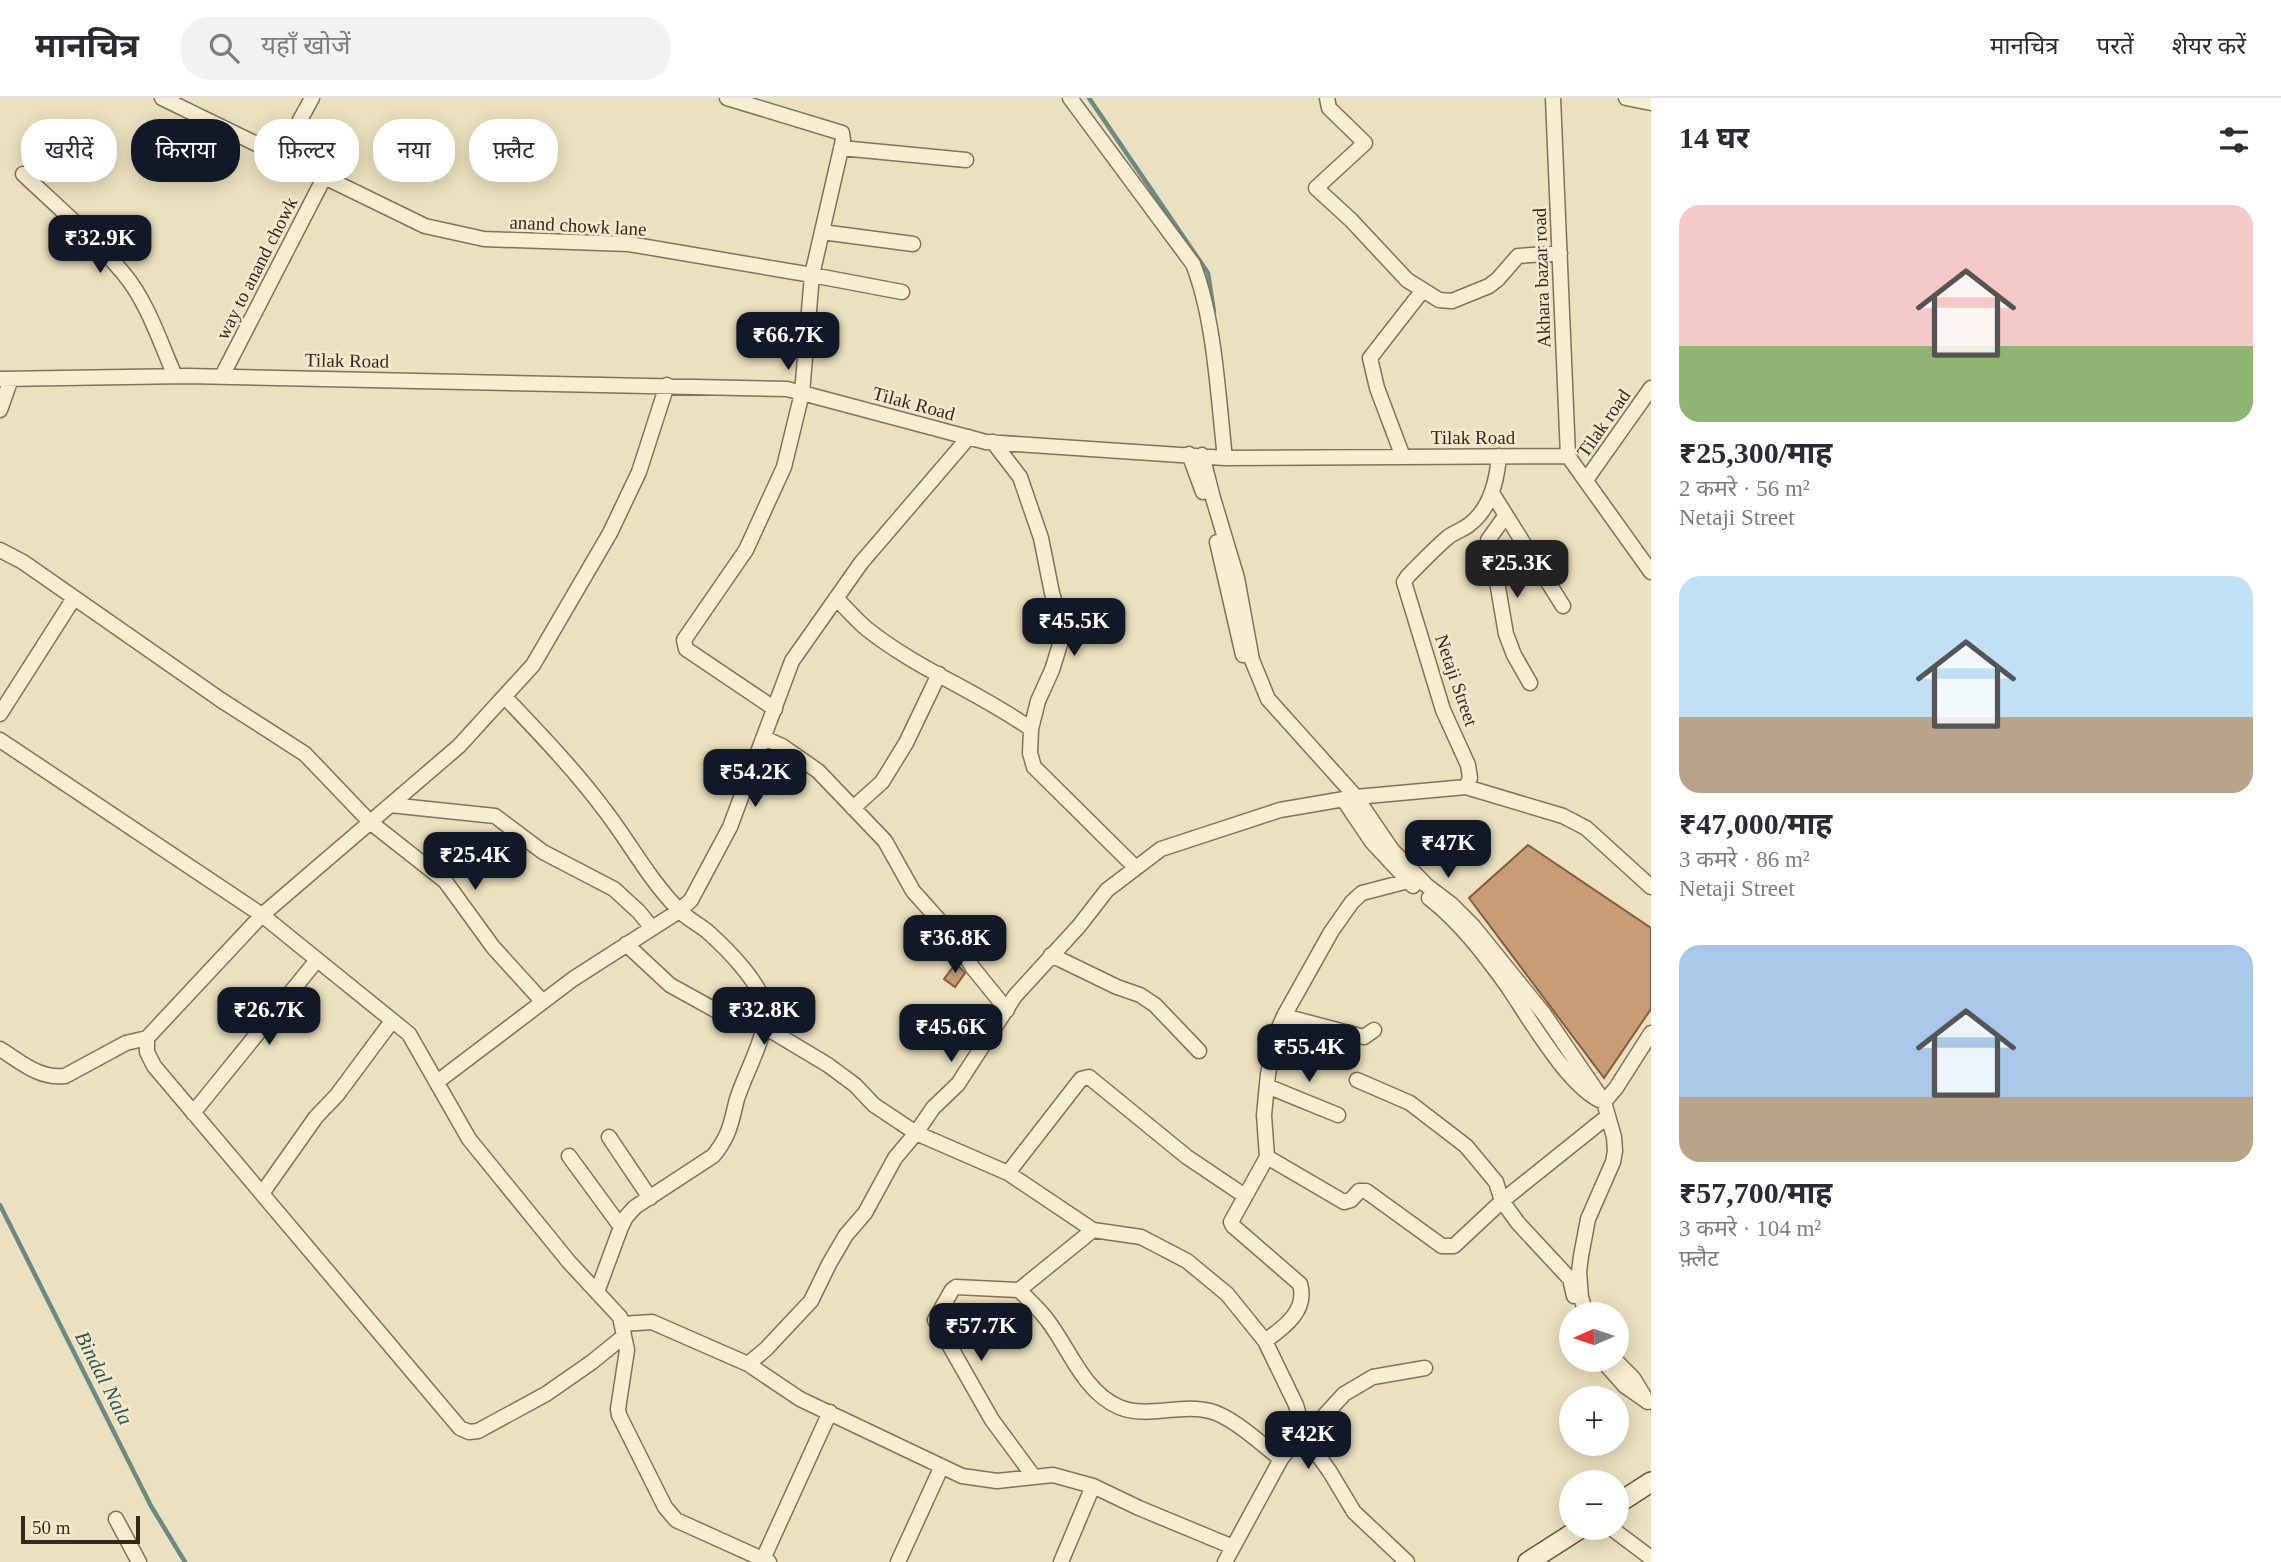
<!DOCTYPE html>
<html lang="hi">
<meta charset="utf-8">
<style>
body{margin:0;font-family:"Times New Roman","Noto Sans Devanagari",serif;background:#f2f2f3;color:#2b2b33;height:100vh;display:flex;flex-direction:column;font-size:26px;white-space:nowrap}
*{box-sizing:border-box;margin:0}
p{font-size:23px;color:#7c7c81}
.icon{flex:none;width:38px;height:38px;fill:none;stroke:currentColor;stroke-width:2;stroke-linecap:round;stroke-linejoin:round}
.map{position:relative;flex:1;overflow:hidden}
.drawer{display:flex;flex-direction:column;background:#fff;width:630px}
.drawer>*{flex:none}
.hud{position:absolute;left:21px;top:21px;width:665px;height:63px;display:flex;gap:14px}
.needle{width:46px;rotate:267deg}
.fabs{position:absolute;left:1559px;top:1204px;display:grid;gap:14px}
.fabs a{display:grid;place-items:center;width:70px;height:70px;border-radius:50%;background:#fff;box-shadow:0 4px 18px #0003;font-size:35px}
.scale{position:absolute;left:21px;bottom:18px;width:119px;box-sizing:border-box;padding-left:7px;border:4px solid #34291c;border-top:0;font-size:19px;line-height:24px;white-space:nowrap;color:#34291c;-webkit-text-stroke:5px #f4ebce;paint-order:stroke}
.price{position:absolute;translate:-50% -60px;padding:0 16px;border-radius:14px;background:#111827;color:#fff;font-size:23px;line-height:46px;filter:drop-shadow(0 2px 4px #0008)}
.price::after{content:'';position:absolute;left:50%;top:42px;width:21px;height:16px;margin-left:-10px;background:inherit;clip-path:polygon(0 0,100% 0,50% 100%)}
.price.selected{background:#222;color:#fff}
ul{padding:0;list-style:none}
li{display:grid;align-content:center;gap:14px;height:371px;padding:0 28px}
li span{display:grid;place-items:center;height:217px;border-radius:21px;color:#555}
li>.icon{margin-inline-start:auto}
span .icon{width:126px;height:126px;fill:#fffc;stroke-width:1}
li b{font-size:30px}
h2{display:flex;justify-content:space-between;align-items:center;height:84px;padding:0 28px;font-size:30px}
.chip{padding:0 24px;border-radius:28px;background:#fff;box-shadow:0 4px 18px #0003;font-size:24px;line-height:63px}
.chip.selected{background:#111827;color:#fff}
header{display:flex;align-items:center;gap:42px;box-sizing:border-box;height:98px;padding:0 35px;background:#fff;border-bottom:2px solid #e1e1e2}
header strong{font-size:33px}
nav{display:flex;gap:38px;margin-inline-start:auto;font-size:24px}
.search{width:490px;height:63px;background:#f2f2f3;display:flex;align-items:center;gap:18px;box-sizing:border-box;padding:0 24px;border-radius:28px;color:#7c7c81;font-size:26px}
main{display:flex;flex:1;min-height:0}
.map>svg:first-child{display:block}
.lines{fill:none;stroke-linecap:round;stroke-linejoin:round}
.stream{stroke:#698b84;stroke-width:4.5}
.building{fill:#ca9c75;stroke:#835c3e;stroke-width:2}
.street-casing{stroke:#847157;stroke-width:17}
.secondary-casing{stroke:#66523b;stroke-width:22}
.street{stroke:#f8eed1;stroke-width:14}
.secondary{stroke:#f8eed1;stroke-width:19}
.labels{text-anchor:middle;stroke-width:5;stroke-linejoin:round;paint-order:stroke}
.street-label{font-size:19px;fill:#34291c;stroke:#f4ebce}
.water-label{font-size:21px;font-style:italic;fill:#2b5453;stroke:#f4ebce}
</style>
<header>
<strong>मानचित्र</strong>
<div class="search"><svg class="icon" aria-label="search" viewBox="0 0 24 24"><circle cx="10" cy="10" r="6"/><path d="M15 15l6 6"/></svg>यहाँ खोजें</div>
<nav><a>मानचित्र</a><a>परतें</a><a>शेयर करें</a></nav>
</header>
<main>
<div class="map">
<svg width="1651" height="1464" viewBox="0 0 1651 1464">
<rect width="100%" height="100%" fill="#ece1be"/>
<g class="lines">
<!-- stream -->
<path class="stream" d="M1089,0L1208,175L1214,214
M0,1107L151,1408L185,1464"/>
</g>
<!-- building -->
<path class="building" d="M1528,747L1651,830V911L1604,980L1469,800Z
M956,865L965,875L955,889L944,881Z"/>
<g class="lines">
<defs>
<path id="street" d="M162,0L425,128L484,141L629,146L812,177L802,295L784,369L746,452L684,542L686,551L775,611
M727,0L842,35L843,42L812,177L902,194
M1070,0L1193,166C1215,222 1218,299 1225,360
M1327,0L1329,10L1365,45L1316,90L1351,122L1407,182L1439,202L1452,203L1489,188L1498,181L1518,158L1560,155
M1553,0L1568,358
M1626,0L1651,5
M841,50L966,62
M280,59L312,0
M23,76C57,108 94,140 124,176C148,205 160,244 175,278
M822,134L913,146
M222,278L324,80
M0,281L188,278L787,291L986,344L1225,360L1568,358
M0,312L11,281
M993,344L1020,379L1041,440L1052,495L1062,528V540L1052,572L1038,603L1031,631L1030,655L1034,669L1136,770
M1189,356L1203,394
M1202,357L1213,400L1237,480L1252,562L1268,601L1356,699L1392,752L1426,787L1451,806L1473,828L1544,916L1604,1004L1614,1039L1615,1053L1613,1064L1588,1121L1581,1158L1579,1174L1581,1199L1586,1216
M1568,358L1651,474
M1403,359L1377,290L1370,260L1423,192
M1586,382L1651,290
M1492,395L1563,508
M1506,417L1488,442V447L1495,472L1506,536L1514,557L1530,585
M1217,444L1243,557
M0,452L23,464L221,602L305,656L370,724L445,783L493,849L542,903
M836,500C846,510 856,522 867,531C917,571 979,594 1031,631
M505,599C539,635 573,670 603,710C629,743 649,782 679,812C687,821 699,826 708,834C726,850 762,886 765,910C768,937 745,975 737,1001C734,1012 732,1025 727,1036C723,1045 719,1051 713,1058L635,1109L626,1119L621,1129L597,1194
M0,616L74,500
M764,640L782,648L818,673L885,743L913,793L954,839L973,870L1007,912
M0,642L262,817L409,936L469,1041L569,1164L620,1219L627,1252L618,1311L619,1317L665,1409L676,1422L769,1464
M1466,689L1470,680L1468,667L1443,612L1404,484L1408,478C1421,465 1433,452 1447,440C1454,434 1463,432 1470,426C1491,410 1497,382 1499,358
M1343,701L1372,744L1413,788
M390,707L495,718L543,754L614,791L639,814L652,830
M853,710L882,684L906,645L939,576
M1429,800C1460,824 1485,857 1508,889C1529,920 1570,992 1604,1004L1616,990L1651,935
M626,846L670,887L726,918L763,928L828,967L855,987L874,1007L916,1035L1008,1075L1093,1132L1141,1139L1187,1163L1227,1196L1265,1243L1296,1307L1305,1339L1344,1296L1373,1279L1425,1270
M1051,857L1117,889L1140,897L1155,907L1199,953
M1284,918L1364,939L1374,932
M147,940V954L154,968L460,1330L469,1334L478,1333L546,1296L592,1264L624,1238
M0,951C21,964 39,981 65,978L126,945L147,940L262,817L459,648L533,567L610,435L639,374L667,287
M1357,982L1410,1005L1466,1048L1496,1084L1502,1103L1518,1125L1570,1181L1574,1198
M437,984L573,881L679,813L691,802L730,729L792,563L861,465L969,339
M1267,988L1338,1017
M193,1015L317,862
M609,1039L650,1100
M569,1058L621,1129
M1267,1059L1344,1104L1351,1102L1359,1093H1366L1442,1148H1454L1502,1103L1608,1018
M1008,1075L1081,981L1089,979L1187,1059L1245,1098
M263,1094L316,1019L337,997L392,923
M1093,1132L1019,1192C1029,1202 1040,1212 1048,1223C1070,1252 1084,1294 1119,1309C1147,1321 1181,1305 1210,1313C1233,1319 1261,1346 1281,1361
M1019,1192L956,1189L952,1192L935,1222L992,1322L1034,1379
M622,1226L652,1224L748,1266L800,1301L962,1378L997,1383L1053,1377L1093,1388L1139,1410L1233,1449
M1265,1243C1283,1230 1308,1213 1300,1186L1233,1128L1231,1124L1267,1059L1264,1017L1268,976L1277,934L1284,918L1331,834L1352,804L1362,795L1408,783
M1602,1262L1625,1288L1648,1304
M1615,1262L1633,1280L1644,1298
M748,1266L766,1251L811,1203L829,1166L846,1137L865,1115L895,1060L916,1035L933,1010L958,986L1015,898L1079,828L1107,792L1161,751L1280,712L1356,699L1466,689L1563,718L1586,730L1651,789
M116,1421L139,1464
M1611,1430L1651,1460
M763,1461L830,1314
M898,1464L941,1370
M1061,1464L1093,1388
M1225,1464L1281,1361L1288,1352L1305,1339L1330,1374L1354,1414L1407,1464"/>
<path id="secondary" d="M1617,1406L1651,1384
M1528,1464L1581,1430"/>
</defs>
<!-- street casing -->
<use href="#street" class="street-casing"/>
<!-- secondary casing -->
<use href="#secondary" class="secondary-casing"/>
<!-- street -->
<use href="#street" class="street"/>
<!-- secondary -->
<use href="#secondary" class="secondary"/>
</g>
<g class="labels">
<!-- street labels -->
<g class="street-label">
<text transform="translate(578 127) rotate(3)" y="7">anand chowk lane</text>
<text transform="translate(256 170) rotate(-63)" y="7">way to anand chowk</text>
<text transform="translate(1541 180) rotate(-92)" y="7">Akhara bazar road</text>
<text transform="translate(347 262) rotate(1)" y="7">Tilak Road</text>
<text transform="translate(914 305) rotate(15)" y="7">Tilak Road</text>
<text transform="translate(1603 325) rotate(-55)" y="7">Tilak road</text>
<text x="1473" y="346">Tilak Road</text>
<text transform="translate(1457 582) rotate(71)" y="7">Netaji Street</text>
</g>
<!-- water labels -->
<g class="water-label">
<text transform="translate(104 1280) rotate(63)" y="7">Bindal Nala</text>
</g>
</g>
</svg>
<div class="fabs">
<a><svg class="needle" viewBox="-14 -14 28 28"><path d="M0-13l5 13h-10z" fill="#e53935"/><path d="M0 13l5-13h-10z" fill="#7c7c81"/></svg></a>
<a>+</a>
<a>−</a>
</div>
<div class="scale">50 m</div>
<b class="price" style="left:100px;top:177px">₹32.9K</b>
<b class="price" style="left:788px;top:274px">₹66.7K</b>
<b class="price selected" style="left:1517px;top:502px">₹25.3K</b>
<b class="price" style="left:1074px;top:560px">₹45.5K</b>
<b class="price" style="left:755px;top:711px">₹54.2K</b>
<b class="price" style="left:1448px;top:782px">₹47K</b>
<b class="price" style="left:475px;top:794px">₹25.4K</b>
<b class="price" style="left:955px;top:877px">₹36.8K</b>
<b class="price" style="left:269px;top:949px">₹26.7K</b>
<b class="price" style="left:764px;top:949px">₹32.8K</b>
<b class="price" style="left:951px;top:966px">₹45.6K</b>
<b class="price" style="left:1309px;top:986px">₹55.4K</b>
<b class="price" style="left:981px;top:1265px">₹57.7K</b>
<b class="price" style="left:1308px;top:1373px">₹42K</b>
<div class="hud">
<a class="chip">खरीदें</a>
<a class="chip selected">किराया</a>
<a class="chip">फ़िल्टर</a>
<a class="chip">नया</a>
<a class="chip">फ़्लैट</a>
</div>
</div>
<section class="drawer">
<h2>14 घर<svg class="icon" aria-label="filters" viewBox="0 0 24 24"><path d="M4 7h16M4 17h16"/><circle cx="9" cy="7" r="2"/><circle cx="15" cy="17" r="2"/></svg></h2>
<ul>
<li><span style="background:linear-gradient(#f6c9c9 65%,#8fb573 0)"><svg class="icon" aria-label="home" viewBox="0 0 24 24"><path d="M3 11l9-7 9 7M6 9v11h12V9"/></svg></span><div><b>₹25,300/माह</b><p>2 कमरे · 56 m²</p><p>Netaji Street</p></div></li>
<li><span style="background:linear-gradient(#bfe0f5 65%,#b9a48a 0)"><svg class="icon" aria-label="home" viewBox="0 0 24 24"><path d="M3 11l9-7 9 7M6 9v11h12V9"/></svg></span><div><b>₹47,000/माह</b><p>3 कमरे · 86 m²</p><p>Netaji Street</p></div></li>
<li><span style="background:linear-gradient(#a9c7e8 70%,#b9a48a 0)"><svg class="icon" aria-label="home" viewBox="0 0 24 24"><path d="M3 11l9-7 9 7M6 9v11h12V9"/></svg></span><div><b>₹57,700/माह</b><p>3 कमरे · 104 m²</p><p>फ़्लैट</p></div></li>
</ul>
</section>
</main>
